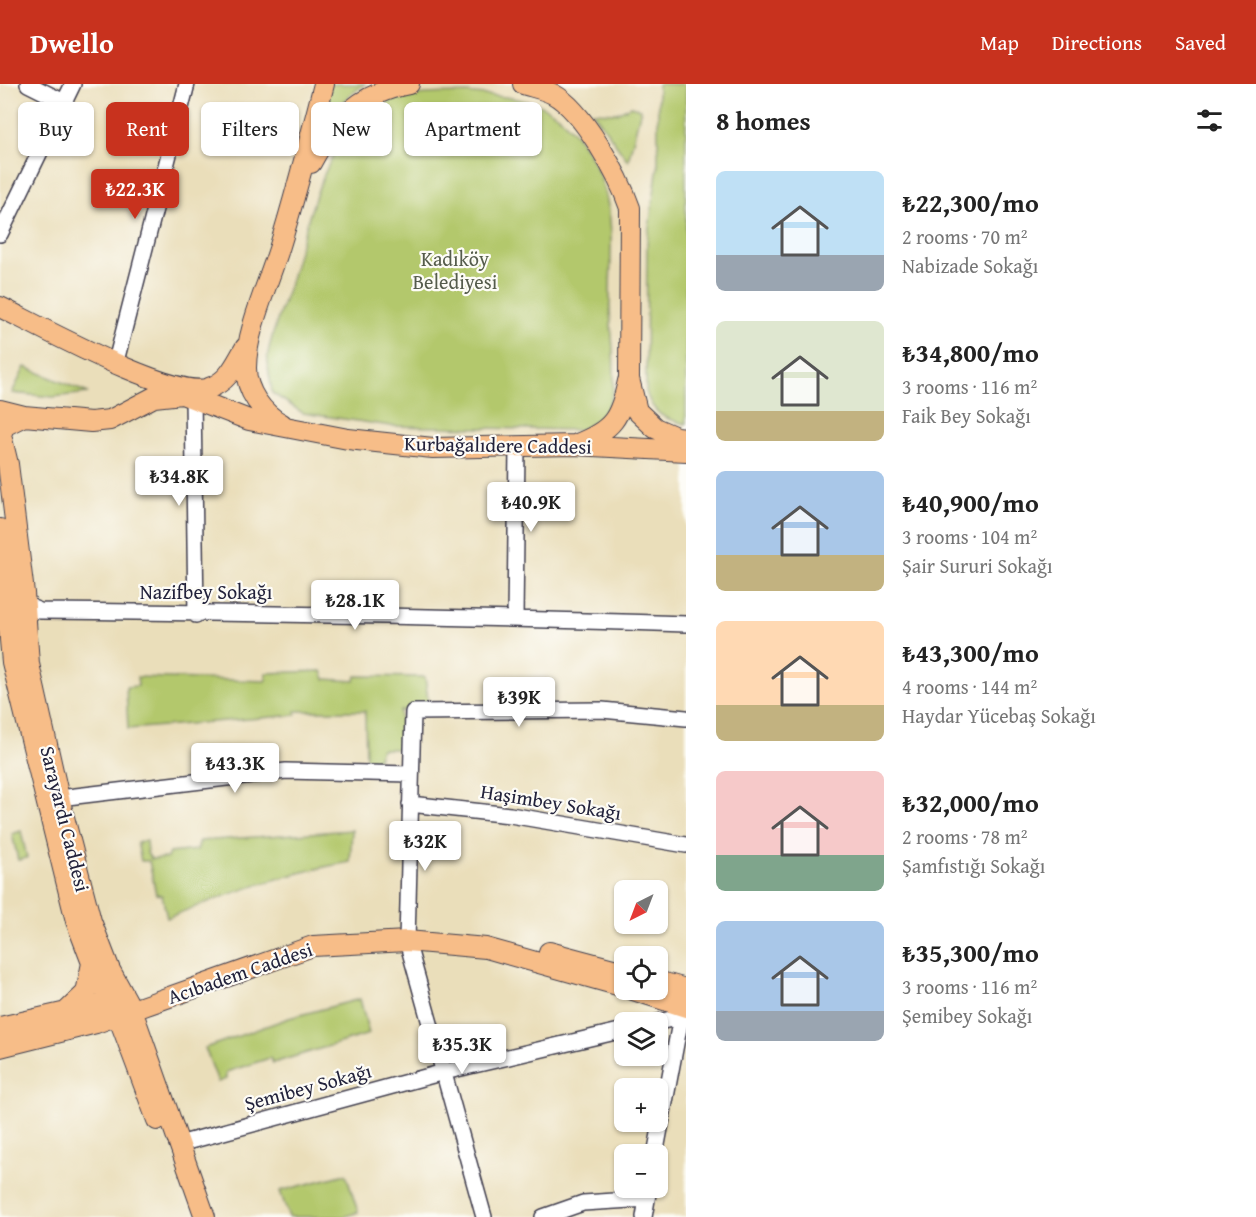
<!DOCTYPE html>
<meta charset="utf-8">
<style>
body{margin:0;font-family:"Gentium Book Plus",serif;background:#f2f2f2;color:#222;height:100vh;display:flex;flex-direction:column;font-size:22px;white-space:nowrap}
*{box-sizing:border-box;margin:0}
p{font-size:20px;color:#767676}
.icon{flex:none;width:33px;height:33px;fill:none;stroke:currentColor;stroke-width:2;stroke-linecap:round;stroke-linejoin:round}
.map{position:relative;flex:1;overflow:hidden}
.sheet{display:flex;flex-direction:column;background:#fff;width:570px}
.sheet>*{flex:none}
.guide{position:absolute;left:18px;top:18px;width:570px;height:54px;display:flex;gap:12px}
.needle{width:39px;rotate:222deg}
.fabs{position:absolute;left:614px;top:796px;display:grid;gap:12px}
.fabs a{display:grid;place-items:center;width:54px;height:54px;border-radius:9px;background:#fff;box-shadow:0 2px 4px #0004;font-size:30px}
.price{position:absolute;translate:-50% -51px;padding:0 14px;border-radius:6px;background:#fff;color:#222;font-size:20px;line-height:39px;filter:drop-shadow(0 2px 3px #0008)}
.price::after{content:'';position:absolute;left:50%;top:36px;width:18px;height:14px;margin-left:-9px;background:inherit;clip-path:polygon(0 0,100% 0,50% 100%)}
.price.selected{background:#c8321e;color:#fff}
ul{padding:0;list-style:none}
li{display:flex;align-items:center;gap:18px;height:150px;padding:0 30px}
li span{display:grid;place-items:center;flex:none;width:168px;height:120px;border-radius:9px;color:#555}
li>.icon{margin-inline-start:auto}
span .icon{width:72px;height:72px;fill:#fffc;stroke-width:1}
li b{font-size:26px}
h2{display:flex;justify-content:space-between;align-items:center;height:72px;padding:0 30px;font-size:26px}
.tag{padding:0 21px;border-radius:9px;background:#fff;box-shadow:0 2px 4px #0004;font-size:21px;line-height:54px}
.tag.selected{background:#c8321e;color:#fff}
header{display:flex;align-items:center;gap:36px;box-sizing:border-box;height:84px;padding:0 30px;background:#c8321e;color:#fff}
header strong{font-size:28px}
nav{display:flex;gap:33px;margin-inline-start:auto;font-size:21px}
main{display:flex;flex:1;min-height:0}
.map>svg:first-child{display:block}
.green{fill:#b3c86c;stroke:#6a7554;stroke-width:1.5}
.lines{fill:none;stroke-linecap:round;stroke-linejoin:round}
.minor-casing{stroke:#403e4e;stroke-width:18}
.major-casing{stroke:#403e4e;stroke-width:22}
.minor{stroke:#fff;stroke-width:15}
.major{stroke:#f7bd88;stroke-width:20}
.labels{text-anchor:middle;stroke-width:4.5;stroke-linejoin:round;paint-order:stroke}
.park-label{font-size:20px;fill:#555c4c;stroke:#fdfcf7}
.street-label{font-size:20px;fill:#22223b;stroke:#fdfcf7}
</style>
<header>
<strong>Dwello</strong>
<nav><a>Map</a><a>Directions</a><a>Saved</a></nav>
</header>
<main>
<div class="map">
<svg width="686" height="1133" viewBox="0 0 686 1133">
<rect width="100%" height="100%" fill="#fdfcf7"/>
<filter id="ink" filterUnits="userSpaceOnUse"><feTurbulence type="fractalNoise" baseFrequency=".0167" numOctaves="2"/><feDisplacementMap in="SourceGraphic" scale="12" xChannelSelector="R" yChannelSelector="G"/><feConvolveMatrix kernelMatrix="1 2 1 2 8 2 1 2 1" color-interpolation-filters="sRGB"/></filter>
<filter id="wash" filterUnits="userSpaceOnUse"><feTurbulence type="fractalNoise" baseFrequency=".008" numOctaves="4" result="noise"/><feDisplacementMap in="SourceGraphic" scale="24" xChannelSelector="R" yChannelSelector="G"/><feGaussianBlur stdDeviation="1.35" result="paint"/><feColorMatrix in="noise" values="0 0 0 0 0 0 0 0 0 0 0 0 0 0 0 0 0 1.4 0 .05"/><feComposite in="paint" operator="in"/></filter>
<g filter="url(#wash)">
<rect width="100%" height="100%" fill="#eadeba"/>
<!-- green -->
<path class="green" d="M330,0H365L351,10L319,43Z
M658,0H686V340C664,335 653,330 646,308L647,157L658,82Z
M467,9C498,13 533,12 558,32C579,49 597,80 604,105C616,144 609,184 610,224C611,250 616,280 613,306C610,326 596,339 579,346L391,342L303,329L272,309C271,297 266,281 268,269C273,245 283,221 290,199C306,144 322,63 369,27C395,7 436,10 467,9Z
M631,22L641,25L628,77L593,28L617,29Z
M25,283L88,309L53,313L12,309Z
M322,587L325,595L355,597L356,592L425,593L429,624L400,627L402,665H381L378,675H366L365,627H296V631L128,645L126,603L138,602L137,593L266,597V589Z
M352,746L350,778C286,789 227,810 167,834L162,811L156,810L149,777H141L137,758L146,757L147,769L151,775L167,774L169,769L197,766L200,757Z
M21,747L27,774L18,776L12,750Z
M360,915L369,950L273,979L270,974L226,988V995L218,998L205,964L289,934Z
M346,1090L358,1128L344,1133H289L280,1107Z"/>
</g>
<g filter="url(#ink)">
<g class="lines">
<defs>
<path id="minor" d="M28,0L64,18
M0,150L73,0
M115,281L187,0
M193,313L196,531
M24,509L30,523L40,527C255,529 471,533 686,540
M515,535L517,363
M59,714L286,687L410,690
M410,720L510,731L686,761
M655,939L679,933
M179,1060L444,988L624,946
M655,1071L685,912
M484,1133L407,857L413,628L602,626L686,634
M543,1133L583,1119L647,1115
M644,1133L649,1104"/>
<path id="major" d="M523,0C532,3 544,5 553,10C583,26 619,92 630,124L629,295L637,327L655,344L676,353L686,354
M311,79C335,35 359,10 409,0
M0,223C37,241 175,317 209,304C229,297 235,281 245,264
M0,326L24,332L91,338L110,336L154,313L182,310L249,336L348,355L433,364L574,361L686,367
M24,332L4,342L1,351L8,380L24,509L29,580L59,714L91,837L110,886L132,926L205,1133
M282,340C262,329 246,307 246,284C246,247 268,200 279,165C296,110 310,55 324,0
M577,360C613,346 620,334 628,297
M0,445L12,578L76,837L92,879L121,940L157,1036
M549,868L624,888
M657,897L686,905
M633,906L686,923
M67,927L86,909L92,879
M0,943L120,916
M0,963L96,939L313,862L407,857L486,864L624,903"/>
</defs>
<!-- minor casing -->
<use href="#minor" class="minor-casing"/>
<!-- major casing -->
<use href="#major" class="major-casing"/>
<!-- minor -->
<use href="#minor" class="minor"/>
<!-- major -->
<use href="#major" class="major"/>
</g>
</g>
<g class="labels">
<!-- park labels -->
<g class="park-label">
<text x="455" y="182">Kadıköy<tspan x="455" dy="23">Belediyesi</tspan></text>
</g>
<!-- street labels -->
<g class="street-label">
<text transform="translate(498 361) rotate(1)" y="7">Kurbağalıdere Caddesi</text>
<text x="206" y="515">Nazifbey Sokağı</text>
<text transform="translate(551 718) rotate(9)" y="7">Haşimbey Sokağı</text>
<text transform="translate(65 735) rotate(76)" y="7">Sarayardı Caddesi</text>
<text transform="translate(240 889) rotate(-19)" y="7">Acıbadem Caddesi</text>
<text transform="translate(308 1003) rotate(-15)" y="7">Şemibey Sokağı</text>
</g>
</g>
</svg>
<div class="fabs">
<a><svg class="needle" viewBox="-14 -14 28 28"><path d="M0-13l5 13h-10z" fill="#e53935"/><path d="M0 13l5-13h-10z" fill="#767676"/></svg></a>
<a><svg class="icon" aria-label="locate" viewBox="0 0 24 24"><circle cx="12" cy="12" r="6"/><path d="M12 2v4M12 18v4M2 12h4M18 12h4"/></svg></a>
<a><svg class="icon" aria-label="layers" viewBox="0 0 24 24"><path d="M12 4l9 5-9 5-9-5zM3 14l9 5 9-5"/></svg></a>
<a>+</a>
<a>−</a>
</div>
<b class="price selected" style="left:135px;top:136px">₺22.3K</b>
<b class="price" style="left:179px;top:423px">₺34.8K</b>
<b class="price" style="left:531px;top:449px">₺40.9K</b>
<b class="price" style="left:355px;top:547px">₺28.1K</b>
<b class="price" style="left:519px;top:644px">₺39K</b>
<b class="price" style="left:235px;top:710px">₺43.3K</b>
<b class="price" style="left:425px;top:788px">₺32K</b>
<b class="price" style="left:462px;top:991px">₺35.3K</b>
<div class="guide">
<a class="tag">Buy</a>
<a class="tag selected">Rent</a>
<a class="tag">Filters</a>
<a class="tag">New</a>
<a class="tag">Apartment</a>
</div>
</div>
<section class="sheet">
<h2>8 homes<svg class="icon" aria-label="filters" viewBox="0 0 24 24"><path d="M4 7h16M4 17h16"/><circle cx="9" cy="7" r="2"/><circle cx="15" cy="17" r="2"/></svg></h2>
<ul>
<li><span style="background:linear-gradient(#bfe0f5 70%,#9aa5b1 0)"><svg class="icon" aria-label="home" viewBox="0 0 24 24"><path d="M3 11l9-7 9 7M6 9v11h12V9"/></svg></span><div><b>₺22,300/mo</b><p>2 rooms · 70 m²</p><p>Nabizade Sokağı</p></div></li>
<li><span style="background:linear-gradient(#dfe7d0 75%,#c2b280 0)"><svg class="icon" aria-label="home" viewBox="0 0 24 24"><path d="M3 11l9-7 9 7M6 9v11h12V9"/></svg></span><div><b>₺34,800/mo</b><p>3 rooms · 116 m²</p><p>Faik Bey Sokağı</p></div></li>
<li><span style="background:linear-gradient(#a9c7e8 70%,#c2b280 0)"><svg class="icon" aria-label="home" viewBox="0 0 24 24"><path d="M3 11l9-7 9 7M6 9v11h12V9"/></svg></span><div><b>₺40,900/mo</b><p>3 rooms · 104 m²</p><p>Şair Sururi Sokağı</p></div></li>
<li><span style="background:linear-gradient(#ffd9b3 70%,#c2b280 0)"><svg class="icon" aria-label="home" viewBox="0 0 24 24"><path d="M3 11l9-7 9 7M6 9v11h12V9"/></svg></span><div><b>₺43,300/mo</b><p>4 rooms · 144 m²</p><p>Haydar Yücebaş Sokağı</p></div></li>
<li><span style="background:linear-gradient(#f6c9c9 70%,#7fa58c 0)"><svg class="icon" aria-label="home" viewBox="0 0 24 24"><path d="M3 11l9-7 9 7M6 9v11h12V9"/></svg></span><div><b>₺32,000/mo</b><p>2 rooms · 78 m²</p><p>Şamfıstığı Sokağı</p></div></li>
<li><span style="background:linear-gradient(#a9c7e8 75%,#9aa5b1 0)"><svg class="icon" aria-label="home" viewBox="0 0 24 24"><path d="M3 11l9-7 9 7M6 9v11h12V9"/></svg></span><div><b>₺35,300/mo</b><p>3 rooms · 116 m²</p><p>Şemibey Sokağı</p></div></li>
</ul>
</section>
</main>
